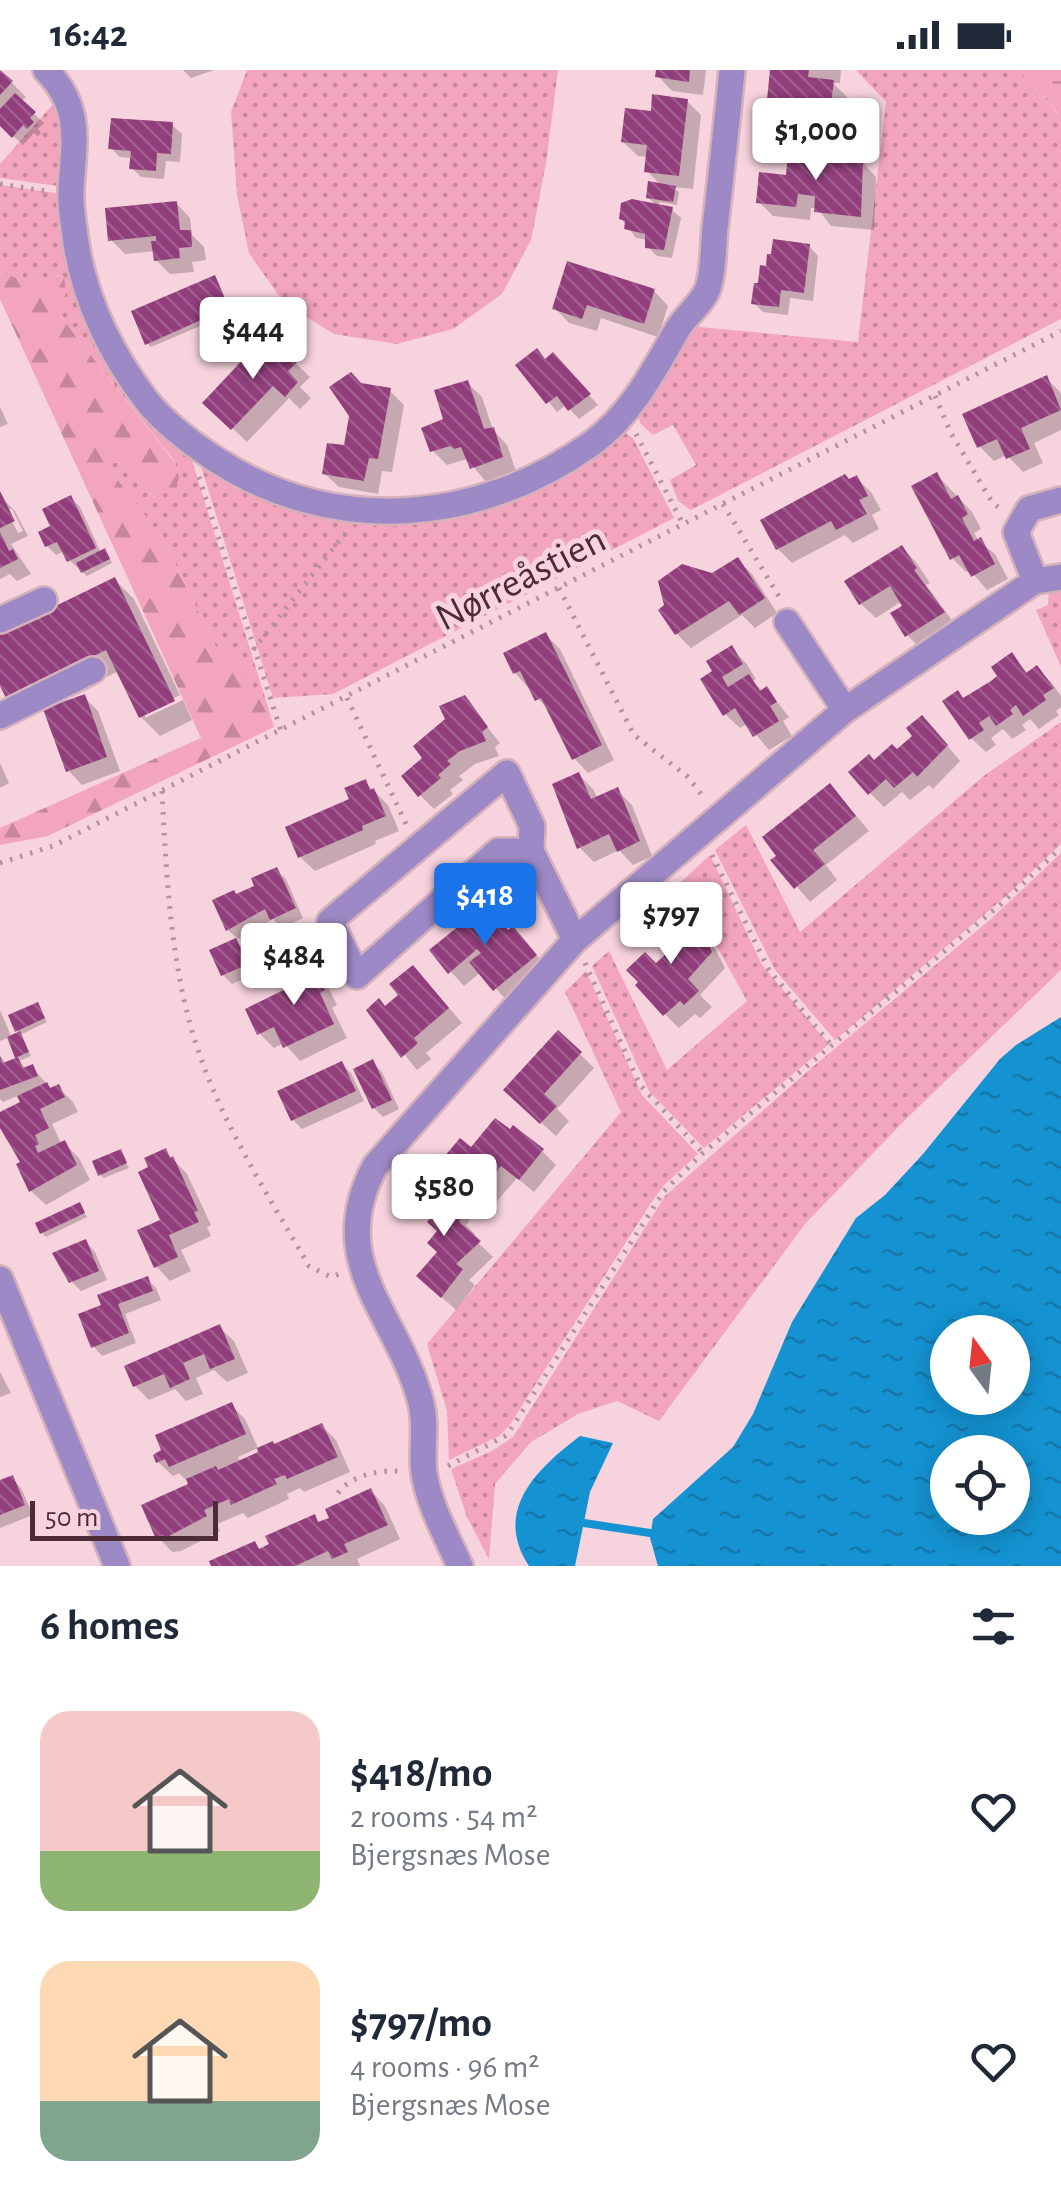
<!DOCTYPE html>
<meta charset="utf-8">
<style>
body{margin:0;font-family:"Alegreya Sans",sans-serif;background:#f6f6f7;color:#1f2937;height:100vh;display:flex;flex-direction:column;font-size:38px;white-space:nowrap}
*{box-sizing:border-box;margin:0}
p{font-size:32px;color:#747a83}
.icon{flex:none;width:55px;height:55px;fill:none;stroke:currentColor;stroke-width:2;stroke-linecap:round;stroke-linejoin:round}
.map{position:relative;height:1496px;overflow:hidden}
.sheet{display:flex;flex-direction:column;background:#fff;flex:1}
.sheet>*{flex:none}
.needle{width:65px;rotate:345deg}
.controls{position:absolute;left:930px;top:1245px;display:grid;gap:20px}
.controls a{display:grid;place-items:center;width:100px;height:100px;border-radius:50%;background:#fff;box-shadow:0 5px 25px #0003;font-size:50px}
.scale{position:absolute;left:30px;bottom:25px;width:188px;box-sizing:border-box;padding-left:10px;border:5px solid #4c2b36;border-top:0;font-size:28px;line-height:35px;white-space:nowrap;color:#4c2b36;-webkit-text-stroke:8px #f7d3dd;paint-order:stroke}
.price{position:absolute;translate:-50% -85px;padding:0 22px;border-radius:10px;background:#fff;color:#222;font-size:32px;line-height:65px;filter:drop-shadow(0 2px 5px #0008)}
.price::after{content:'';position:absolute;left:50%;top:60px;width:30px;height:22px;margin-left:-15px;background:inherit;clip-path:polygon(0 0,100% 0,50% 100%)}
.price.current{background:#1a73e8;color:#fff}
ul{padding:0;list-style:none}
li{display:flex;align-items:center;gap:30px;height:250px;padding:0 40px}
li span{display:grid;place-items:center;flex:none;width:280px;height:200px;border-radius:30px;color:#555}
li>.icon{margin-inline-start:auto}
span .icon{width:120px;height:120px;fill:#fffc;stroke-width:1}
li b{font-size:42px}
h2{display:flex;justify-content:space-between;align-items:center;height:120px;padding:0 40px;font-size:42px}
.status{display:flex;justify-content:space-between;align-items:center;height:70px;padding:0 50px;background:#fff;direction:ltr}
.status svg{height:28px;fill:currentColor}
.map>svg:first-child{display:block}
.grass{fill:url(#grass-dots)}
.forest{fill:url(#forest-firs)}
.wetland{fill:url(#wetland-marsh)}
.water{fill:url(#water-ripples);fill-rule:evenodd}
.shadow{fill:#0003;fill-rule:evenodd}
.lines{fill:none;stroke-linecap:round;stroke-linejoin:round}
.stream{stroke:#1492d1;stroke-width:8}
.building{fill:url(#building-back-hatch)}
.minor-casing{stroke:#d5b1bc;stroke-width:30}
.path{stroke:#b4919b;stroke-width:5;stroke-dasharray:2.5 8;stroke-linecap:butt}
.minor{stroke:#9d89c5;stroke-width:25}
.labels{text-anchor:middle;stroke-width:10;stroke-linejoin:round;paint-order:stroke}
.street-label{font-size:40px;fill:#4c2b36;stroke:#f7d3dd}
</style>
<div class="status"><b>16:42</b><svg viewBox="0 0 49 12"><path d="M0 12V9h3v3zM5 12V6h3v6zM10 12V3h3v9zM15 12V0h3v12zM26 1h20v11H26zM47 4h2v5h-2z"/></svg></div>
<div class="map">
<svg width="1061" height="1496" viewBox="0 0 1061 1496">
<defs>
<pattern id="grass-dots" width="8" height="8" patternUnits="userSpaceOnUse" patternTransform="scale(2.5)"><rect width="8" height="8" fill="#f3a5bd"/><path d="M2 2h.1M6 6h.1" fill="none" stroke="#c7879a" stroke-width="1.8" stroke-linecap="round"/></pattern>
<pattern id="forest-firs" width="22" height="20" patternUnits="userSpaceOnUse" patternTransform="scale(2.5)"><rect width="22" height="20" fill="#f3a5bd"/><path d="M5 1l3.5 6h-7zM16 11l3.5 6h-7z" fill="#c7879a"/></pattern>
<pattern id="wetland-marsh" width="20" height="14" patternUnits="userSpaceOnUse" patternTransform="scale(2.5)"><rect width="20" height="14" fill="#f3a5bd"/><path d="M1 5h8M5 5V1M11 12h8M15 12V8" fill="none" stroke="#c7879a"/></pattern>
<pattern id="water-ripples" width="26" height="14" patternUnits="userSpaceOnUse" patternTransform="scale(2.5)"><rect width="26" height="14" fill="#1492d1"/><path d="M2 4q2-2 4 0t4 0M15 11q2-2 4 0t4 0" fill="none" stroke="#1577aa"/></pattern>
<pattern id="building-back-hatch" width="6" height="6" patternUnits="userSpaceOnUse" patternTransform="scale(2.5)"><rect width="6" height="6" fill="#923e7c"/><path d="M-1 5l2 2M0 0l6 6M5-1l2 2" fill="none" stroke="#a05e8e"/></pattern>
</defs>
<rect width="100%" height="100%" fill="#f7d3dd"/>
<!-- grass -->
<path class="grass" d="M247,0H558L546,93L531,170L502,224L453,259L397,274L334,264L284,233L249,183L237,125L231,42Z
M856,0H1019L1061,47V249L691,440L678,431L670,410L696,395L673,355L653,365L640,353L637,337L689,256L858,272L886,32Z
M55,32L65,58L62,114L58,116L0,108V94Z
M0,115L55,123L62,128L66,177L190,384L274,657L239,590L217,579L163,469L111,401V393L120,392L154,427L179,407L175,392L62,248L58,238L66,223L59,205C27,213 32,217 0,201Z
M618,358L633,368L674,448L333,624L273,628L199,390L398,451Z
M1061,517V597L1036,540L1048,535L1049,520Z
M1061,652V774L1005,827L835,970L775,900L715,780L746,755L800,862L985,705Z
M1061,783V900L907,1048L805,1154L659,1351L617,1331L578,1344L531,1372L495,1414L489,1489L467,1447L451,1399L492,1381L513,1367L665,1126L815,995L991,849Z
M710,785L762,895L829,974L704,1078L649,1021L592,896L609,881L667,1000L747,931L681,812Z
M586,901L642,1025L698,1084L664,1115L649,1136L509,1356L499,1366L449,1390L447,1341L427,1274L621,1042L565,922Z"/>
<!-- forest -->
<path class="forest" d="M0,201C41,221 28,206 64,206L66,223L58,238L62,248L175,393L179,407L175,420L154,427L120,392L111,393V401L163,469L217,579L239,590L274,657L48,766L0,775V758L201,668L0,229Z"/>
<!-- wetland -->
<path class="wetland" d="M1019,0H1061V47L1058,43Z"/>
<!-- water -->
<path class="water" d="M1061,947V1496H658L650,1468L653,1449L733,1377L753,1344L792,1252L856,1148L885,1125L923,1084L1000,989L1016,975ZM948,1262H1012V1328H948ZM948,1382H1012V1448H948Z
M580,1366L613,1373L590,1422L575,1496H529C492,1440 538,1398 580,1366Z"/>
<!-- shadow -->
<path class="shadow" d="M183,0H214L191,8Z
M659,0H706L703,25L672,21L658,6Z
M770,0H841L840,13H833L847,27L844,48L821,45L818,76L781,72L766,58Z
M0,1L26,27L21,32L44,53L38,59L41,63L38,66L34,63L23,75L0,54Z
M687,31L701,45L693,119L673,117L679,122L677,135L659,132V136L671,139L681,148L672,188L657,186L648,177V170L636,168L621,148L658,137L648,127L662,116L647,101L648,87L638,86L623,72L653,44Z
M172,55L182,64L180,92L166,91L164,109L141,107L132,98V88L120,87L111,78Z
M842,84L849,91L862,92L876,107L874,160L831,156L817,138H811L810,150L773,146L759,132L788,107Z
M176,133L190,148L192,165L204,177L206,190L192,192L194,202L170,204L156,190L155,181L125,184L111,170Z
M809,176L818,186L813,231L790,228L788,245L763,242L754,233Z
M218,212L231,242L226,244L231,257L212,265L205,254L151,277L147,273Z
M654,221L668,236L658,267L601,248L597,261L569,253L555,238Z
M268,267L310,307L300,317L311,328L300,339L289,328L247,372L206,333Z
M546,291L562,295L598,335L579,349L566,335L557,342L519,295Z
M1046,308L1061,323V360L1034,373L1043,393L1023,402L1007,385L994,391L979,376Z
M467,313L482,327L493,360L507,375L516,401L486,412L467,389L447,395L432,380Z
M361,315L390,321L404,335L392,402L382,401L378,424L339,417L324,403L346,378Z
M0,337L8,354L0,357Z
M937,405L972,442L981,459L974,463L979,471L995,484L1008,509L987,520L970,500L966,502L952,488Z
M856,408L871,422L881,440L872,445L879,459L853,473L845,465L792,493L778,479Z
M0,426L15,441L28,466L11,474L31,504L17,511L10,504L0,509ZM6,439H12L23,461L18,463Z
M71,428L80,437L101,483L108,485L112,493L87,506L69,490L65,481L56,485L47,476Z
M902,478L916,492L930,513L926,515L957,557L922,580L907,565L902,531L876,548L861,534L848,512Z
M738,490L752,504L777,543L755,558L742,545L691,578L677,564L667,536Z
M115,510L134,529L180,625L145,642V648L183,630L192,650L160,666L141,647L119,601L47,636L48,640L84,627L98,641L120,701L82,715L68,700L45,637L27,646L8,627L0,610V566Z
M546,565L560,579L614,690L588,703L574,688L552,644L515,603Z
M731,578L746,593L756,609L752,611L763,621L767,619L789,647L783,651L792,666L769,680L747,654L740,658L725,644L716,602Z
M1011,586L1029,604L1037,598L1051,612L1061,626V637L1056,641L1059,645L1039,659L1030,649L1022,655L1026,660L1012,669L1003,659L991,668L996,675L986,682L971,668L964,630L992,613Z
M464,628L500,673L495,677L499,686L475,694L459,706L463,710L450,720L453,724L434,739L420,725L426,688Z
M936,662L960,691L933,719L929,715L910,730L902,722L884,737L870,723L874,693Z
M0,693L9,713L0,718Z
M579,705L593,719L598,729L617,720L632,735L652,786L633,795L619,780L594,792L580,778Z
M365,712L388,735L399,761L375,771L376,774L315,801L300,787L288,758L352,730Z
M844,731L869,761L826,795L837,810L810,832L774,790Z
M276,800L286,809L303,848L282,858L273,849L238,869L228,860L215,831L258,817Z
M675,847L698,870L702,866L716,880L725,898L700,925L712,937L700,948L695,944L679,958L665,944L656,897L672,881Z
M235,871L245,880L255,904L232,914L223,905Z
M527,874L549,900L509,933L481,902L464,916L432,881Z
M309,891L323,906L337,935L332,938L347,968L300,991L284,973L274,978L260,964L248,940L300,916Z
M427,912L462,953L426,983L431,989L417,1000L369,940L386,939Z
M37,935L47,952L20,965L31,986L19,991L26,999L32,997L52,1020L58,1017L73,1032L78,1042L52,1054L62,1075L65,1074L79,1088L90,1110L46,1135L31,1121L19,1095L24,1093L0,1052V1044L24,1033L20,1025L3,1032L0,1029V986L7,995L20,989L10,967L0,971V940L12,968L21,964L17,960Z
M580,984L594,998L557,1039L569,1051L556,1066L521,1034Z
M372,992L382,1002L399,1039L383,1047L374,1038Z
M342,994L351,1003L364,1031L302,1059L293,1050Z
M165,1081L187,1104L211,1155L207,1157L211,1166L181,1180L191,1201L170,1211L156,1196L164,1151Z
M472,1081H542L556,1095L534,1122L517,1108L492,1137L456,1108Z
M120,1082L129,1098L104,1108L100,1105Z
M79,1135L87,1147L46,1167L42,1163Z
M456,1136L470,1150L466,1155L475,1164L472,1167L493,1187L469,1210L475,1215L456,1240L434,1220L440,1161L430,1152Z
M86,1172L95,1182L107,1210L81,1221L72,1212Z
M147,1209L156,1218L161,1230L125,1244L136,1273L102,1286L93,1276L104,1236Z
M219,1257L234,1271L248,1303L227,1312L214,1300L196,1308L203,1324L186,1331L175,1319L149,1330L135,1316Z
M0,1302L11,1323L0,1327Z
M231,1335L245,1349L258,1378L238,1387L240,1391L322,1356L336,1370L350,1402L304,1422L300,1418L287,1424L289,1429L248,1448L243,1443L217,1454L220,1461L181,1481L172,1482L158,1467L192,1415L189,1409L186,1410L179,1403L173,1406L158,1392Z
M12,1408L21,1418L33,1445L0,1458V1413Z
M371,1421L385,1436L400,1469L357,1489L360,1496H214L255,1474L261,1480L314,1447L321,1454Z"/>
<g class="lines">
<!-- stream -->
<path class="stream" d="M584,1453L650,1463"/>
</g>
<!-- building -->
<path class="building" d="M0,0L13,11L0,25Z
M656,0H690L689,12L655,7Z
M770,0H809L808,7L834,10L831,35L807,32L804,63L764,59Z
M15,23L36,42L30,48L34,52L27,59L23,55L12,68L0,56V39Z
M652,24L688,29L679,106L644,102L647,75L621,72L625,38L651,41Z
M111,48L173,52L171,84L157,83L156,101L129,99L131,81L108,79Z
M812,79L843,82V88L863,90L861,147L814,142L815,126L798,124L796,137L756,133L759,102L786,105L788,83L812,85Z
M648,111L676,116L673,132L646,128Z
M632,129L673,137L664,180L645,178V164L624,159L625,151L619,149L621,133Z
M177,131L180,160H191L192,177L179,178L180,188L154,191L151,171H156V166L108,171L105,138Z
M773,169L810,174L804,223L781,220L779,237L751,234L754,213H758L760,195L766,196L767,184H771Z
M567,191L655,219L644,254L587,235L582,249L552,239Z
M215,205L229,238L224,240L229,253L206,263L201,250L145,275L131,241Z
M268,263L298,291L288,301L298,312L285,327L273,316L231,360L202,333Z
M537,278L545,289L553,282L591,324L568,341L557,326L546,334L515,295Z
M351,302L361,313L391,318L378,389L369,388L364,411L322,404L327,373L344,375L349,346L329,317Z
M1047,305L1061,340L1021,358L1030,379L1006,389L997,369L977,378L962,344Z
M468,310L484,359L494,357L503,387L470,399L461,377L454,379L450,376L430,382L421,358L443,349L434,320Z
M937,402L951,429L958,425L968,444L962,448L974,471L981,467L995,494L971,507L959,485L950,490L911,416Z
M845,404L849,409L857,405L868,426L859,430L867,444L836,460L831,451L776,480L760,450Z
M0,421L15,451L0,458Z
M71,425L96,478L67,492L57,472L45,477L38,462L50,456L42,439Z
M0,462L9,481L13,479L18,489L0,498Z
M902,475L917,498L914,500L945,542L905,567L890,543L902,536L890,516L859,535L844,511Z
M105,478L110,489L81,503L76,493Z
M738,487L765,528L739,545L729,531L675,565L658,540L664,535L658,511L682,494L712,503Z
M115,507L175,631L139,648L106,580L6,628L0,616V563Z
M546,562L602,675L572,690L541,628L535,631L520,601L513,604L503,583Z
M732,575L743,594L722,607L728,617L749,604L760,621L767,616L777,632L770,636L779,651L753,667L735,638L723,646L700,609L712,601L706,591Z
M1012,582L1026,603L1037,595L1054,618L1043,625L1046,630L1023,646L1016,635L1010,640L1013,644L996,656L989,646L979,653L984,660L969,670L942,631L958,620L963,628L991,611L997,606L991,597Z
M85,624L107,687L66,702L43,639Z
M465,625L488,657L482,662L486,671L460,681L447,691L451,694L438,705L441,708L418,727L401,706L422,688L413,676L445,649L439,636Z
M922,645L948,675L917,707L913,702L894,718L886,709L868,725L848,702L869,684L874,690L892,674L897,679L912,666L906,658Z
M579,702L591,729L618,717L640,771L617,782L609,764L577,779L552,714Z
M366,709L370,720L374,718L386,746L362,756L363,760L298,788L285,757L349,729L344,718Z
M830,713L856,746L813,780L825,794L794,819L770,790L776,786L762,767Z
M277,797L296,838L270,850L265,839L226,861L212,830L234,820L236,824L254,816L251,808Z
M486,834L508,860L513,856L537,885L493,921L469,892L481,883L477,879L448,904L429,880Z
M676,844L694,863L687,869L691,874L703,863L712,882L688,909L699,921L684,935L680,931L663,946L635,915L638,912L626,900L645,882L656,893L669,881L653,864Z
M236,868L248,894L221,906L209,880Z
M309,888L325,920L320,923L334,954L283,978L274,957L257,965L245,939L296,914L289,898Z
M413,895L449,938L414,968L418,973L401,988L366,940L379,928L385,936L398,925L389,914Z
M38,932L45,948L15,962L8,945Z
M558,960L582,982L544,1024L557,1036L540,1054L503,1020Z
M20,961L29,982L15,988L7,967Z
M0,986L3,993L18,987L23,998L33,994L38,1006L0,1020Z
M373,989L392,1030L372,1039L353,999Z
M342,991L356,1021L291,1051L277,1021Z
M47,1012L50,1018L59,1014L65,1027L40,1039L49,1058L35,1065L39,1074L35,1076L38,1083L65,1070L77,1095L29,1122L16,1094L20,1092L0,1058V1042L20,1032L17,1026Z
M495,1048L510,1059L513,1055L544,1079L519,1110L501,1096L477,1125L438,1094L460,1068L471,1077Z
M166,1078L170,1088L173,1086L198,1141L194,1142L199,1152L169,1165L178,1187L154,1198L137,1160L160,1150L138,1102L148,1097L144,1088Z
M121,1079L127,1093L98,1106L92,1091Z
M429,1109L458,1134L453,1140L462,1148L459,1152L481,1171L456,1194L463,1199L441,1228L416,1206L437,1182L427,1173L437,1161L427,1152L432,1146L412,1128Z
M80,1132L85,1143L40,1164L35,1153Z
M86,1169L99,1201L69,1213L52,1183Z
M148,1206L153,1221L118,1234L129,1263L91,1278L78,1244L101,1235L97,1225Z
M220,1254L235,1289L210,1299L204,1284L183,1293L190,1309L170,1318L164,1304L133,1317L124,1296Z
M232,1332L246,1364L169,1397L165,1389L156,1393L153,1385L161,1380L155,1365Z
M322,1353L338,1387L287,1409L285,1405L274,1409L277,1414L231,1435L229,1429L204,1440L207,1446L165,1468L163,1465L156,1469L141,1435L188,1414L186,1409L216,1396L218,1400L258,1382L257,1378L273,1371L274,1374Z
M13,1405L25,1435L0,1445V1410Z
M371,1418L388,1455L344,1474L348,1482L332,1489L328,1481L295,1496H211L209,1491L255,1471L259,1479L269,1474L265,1466L315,1444L318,1452L329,1448L325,1439Z"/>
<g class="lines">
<defs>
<path id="minor" d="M46,0C84,39 73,74 71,121C70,135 73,151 75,166C83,227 109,281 146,330C164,353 191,373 215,389C333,466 477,455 591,374C630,346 654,301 677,260C685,246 703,233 708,218C714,201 713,176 715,158C721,105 727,53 732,0
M1035,511L1016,462L1029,439L1061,430
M0,550L44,530
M787,552L845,640
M0,646L93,600
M531,781H498L357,906L330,851L507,703L532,756L531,781L575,870
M0,1209L117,1496
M460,1496C447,1467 429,1435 424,1403C421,1380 427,1356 421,1333C399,1245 323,1194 375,1096L575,870L845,640L1035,511L1061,507"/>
</defs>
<!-- minor casing -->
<use href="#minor" class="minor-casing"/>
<!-- path -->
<path class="path" d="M0,114L46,121
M935,326L951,363L992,432L1000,439
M636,364L683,454
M199,407L281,661
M723,434L781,530
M559,518L634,665L688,707L705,729
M253,580L347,461
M347,628L407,756
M162,721C166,796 169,869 187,942C209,1034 262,1115 309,1196L331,1207L342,1203
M712,785L769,900L832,976
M0,793L53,776L1061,261
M585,893L640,1015L703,1083
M448,1396L507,1365L664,1121L703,1083L1001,834L1061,778
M338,1423C350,1406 378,1400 398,1401"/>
<!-- minor -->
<use href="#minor" class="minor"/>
</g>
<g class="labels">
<!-- street labels -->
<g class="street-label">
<text transform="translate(520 507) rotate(-27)" y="14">Nørreåstien</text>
</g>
</g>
</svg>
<div class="controls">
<a><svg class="needle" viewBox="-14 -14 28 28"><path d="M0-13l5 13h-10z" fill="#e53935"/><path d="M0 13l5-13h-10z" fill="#747a83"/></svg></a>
<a><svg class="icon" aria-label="locate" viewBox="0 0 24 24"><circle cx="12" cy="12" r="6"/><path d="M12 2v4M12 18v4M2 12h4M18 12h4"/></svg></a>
</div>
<div class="scale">50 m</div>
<b class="price" style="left:816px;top:113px">$1,000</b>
<b class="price" style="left:253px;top:312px">$444</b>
<b class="price current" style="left:485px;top:878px">$418</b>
<b class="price" style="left:671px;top:897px">$797</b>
<b class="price" style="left:294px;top:938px">$484</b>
<b class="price" style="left:444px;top:1169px">$580</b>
</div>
<section class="sheet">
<h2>6 homes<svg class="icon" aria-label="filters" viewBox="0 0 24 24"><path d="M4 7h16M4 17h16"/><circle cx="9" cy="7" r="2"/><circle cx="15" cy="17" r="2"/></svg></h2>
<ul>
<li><span style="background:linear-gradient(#f6c9c9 70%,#8fb573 0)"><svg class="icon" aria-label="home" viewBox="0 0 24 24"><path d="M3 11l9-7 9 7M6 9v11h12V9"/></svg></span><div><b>$418/mo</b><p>2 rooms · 54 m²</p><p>Bjergsnæs Mose</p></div><svg class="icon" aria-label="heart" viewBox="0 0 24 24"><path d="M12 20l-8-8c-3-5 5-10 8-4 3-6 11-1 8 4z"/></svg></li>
<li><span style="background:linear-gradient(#ffd9b3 70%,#7fa58c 0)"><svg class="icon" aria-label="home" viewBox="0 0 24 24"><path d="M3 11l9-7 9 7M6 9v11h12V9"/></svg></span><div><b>$797/mo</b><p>4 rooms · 96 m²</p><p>Bjergsnæs Mose</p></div><svg class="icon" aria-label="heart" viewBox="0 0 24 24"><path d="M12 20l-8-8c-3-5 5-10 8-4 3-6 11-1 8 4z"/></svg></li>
</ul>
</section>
